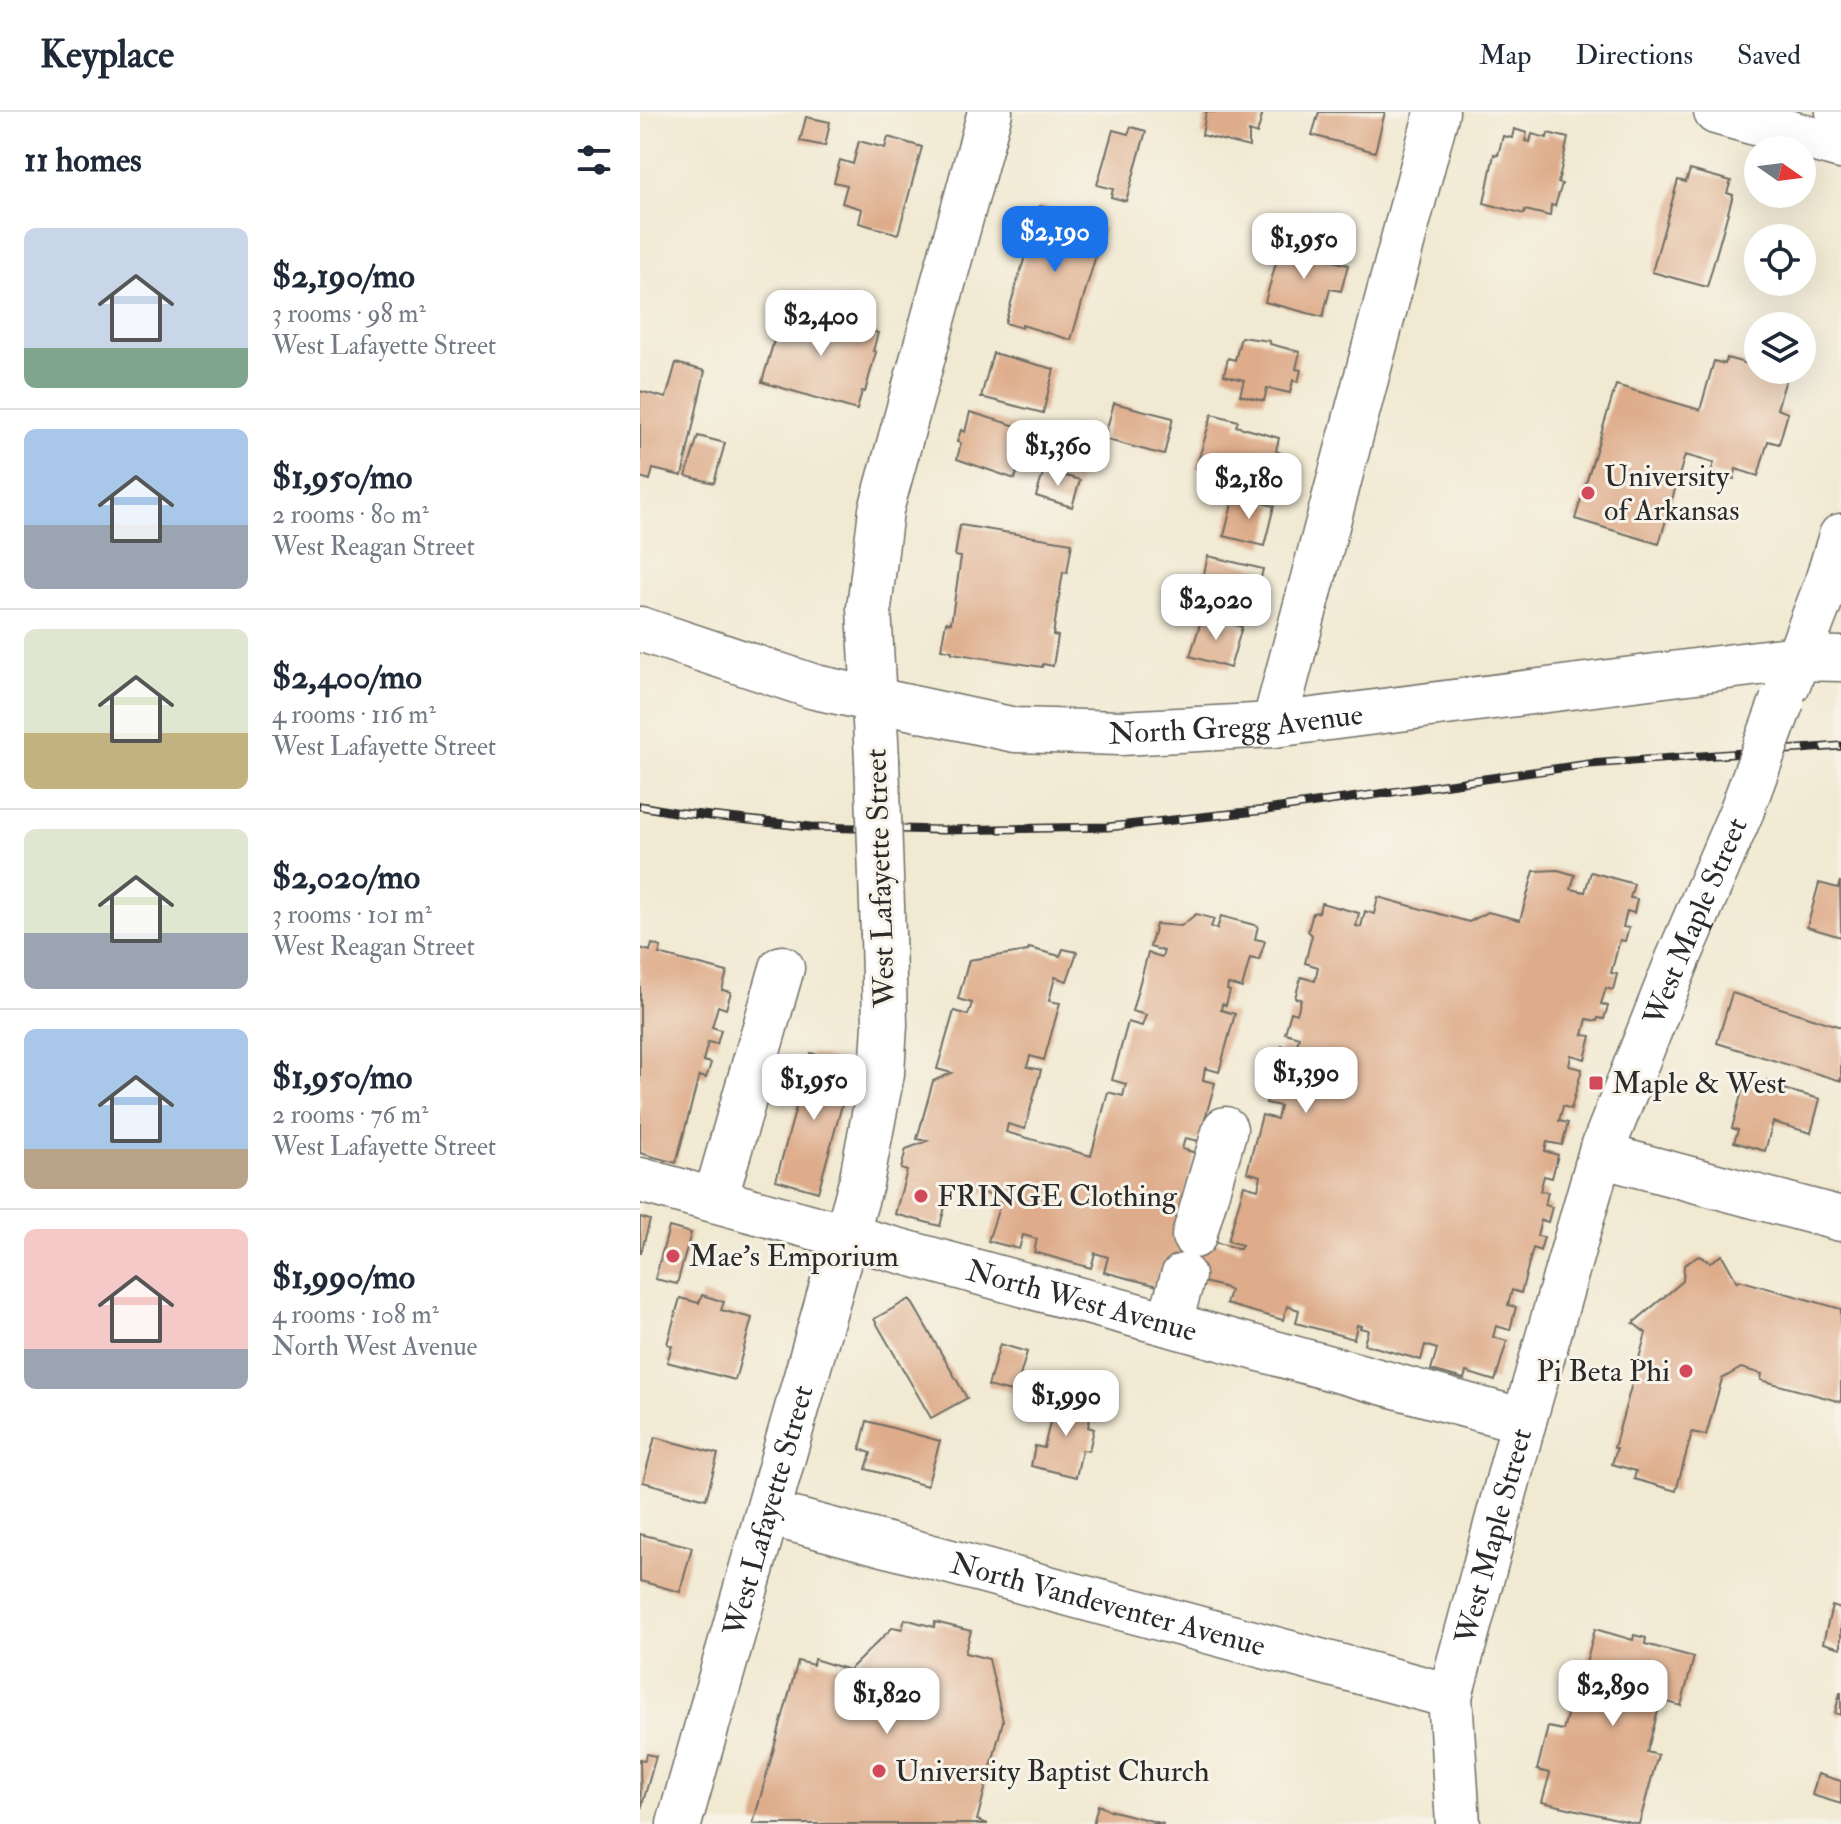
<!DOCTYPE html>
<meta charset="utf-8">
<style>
body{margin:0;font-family:"IM FELL Double Pica",serif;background:#f2f2f3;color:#1f2937;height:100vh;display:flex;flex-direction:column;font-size:30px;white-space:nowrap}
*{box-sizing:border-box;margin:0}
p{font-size:26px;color:#747a83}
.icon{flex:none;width:44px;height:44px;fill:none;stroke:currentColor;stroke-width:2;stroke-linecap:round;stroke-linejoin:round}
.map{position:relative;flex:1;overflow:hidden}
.side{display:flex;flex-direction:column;background:#fff;width:640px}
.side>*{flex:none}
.needle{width:52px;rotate:104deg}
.fabs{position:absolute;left:1104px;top:24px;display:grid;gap:16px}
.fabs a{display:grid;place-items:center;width:72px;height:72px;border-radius:50%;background:#fff;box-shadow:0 8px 32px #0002;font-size:40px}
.price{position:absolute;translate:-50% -68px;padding:0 18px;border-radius:16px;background:#fff;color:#222;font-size:26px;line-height:52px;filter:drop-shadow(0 2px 4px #0008)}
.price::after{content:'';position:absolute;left:50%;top:48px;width:24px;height:18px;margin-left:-12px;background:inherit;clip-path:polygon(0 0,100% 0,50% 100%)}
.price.selected{background:#1a73e8;color:#fff}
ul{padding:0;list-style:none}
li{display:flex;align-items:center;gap:24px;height:200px;padding:0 24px}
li+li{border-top:2px solid #e0e1e3}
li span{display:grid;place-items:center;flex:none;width:224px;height:160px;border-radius:12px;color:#555}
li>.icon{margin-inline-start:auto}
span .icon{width:96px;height:96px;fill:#fffc;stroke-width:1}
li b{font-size:34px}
h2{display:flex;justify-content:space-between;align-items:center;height:96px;padding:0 24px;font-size:34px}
header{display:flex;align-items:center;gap:48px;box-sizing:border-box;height:112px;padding:0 40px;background:#fff;border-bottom:2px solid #e0e1e3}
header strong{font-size:38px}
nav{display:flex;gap:44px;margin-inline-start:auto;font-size:28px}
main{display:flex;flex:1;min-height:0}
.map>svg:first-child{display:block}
.building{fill:#deac8a}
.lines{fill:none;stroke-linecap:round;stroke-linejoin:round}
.minor-casing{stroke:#706e65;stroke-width:47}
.minor{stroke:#fff;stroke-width:44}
.rail-casing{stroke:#2b2b2b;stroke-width:9}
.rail{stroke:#f7f3e8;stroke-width:6;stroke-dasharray:18;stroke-linecap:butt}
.minor-bridge-casing{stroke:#706e65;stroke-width:47;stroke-linecap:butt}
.minor-bridge{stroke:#fff;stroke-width:44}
.poi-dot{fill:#d1495b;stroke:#f7f3e8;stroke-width:3}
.labels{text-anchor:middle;stroke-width:6;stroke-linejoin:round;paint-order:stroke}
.poi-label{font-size:30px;fill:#2b2b2b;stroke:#f7f3e8;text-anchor:start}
.street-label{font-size:30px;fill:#2b2b2b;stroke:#f7f3e8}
</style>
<header>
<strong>Keyplace</strong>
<nav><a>Map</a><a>Directions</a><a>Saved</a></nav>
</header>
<main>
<section class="side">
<h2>11 homes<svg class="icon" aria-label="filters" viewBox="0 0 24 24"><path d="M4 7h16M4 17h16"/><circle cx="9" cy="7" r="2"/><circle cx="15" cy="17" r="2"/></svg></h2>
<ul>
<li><span style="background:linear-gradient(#c9d6e8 75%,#7fa58c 0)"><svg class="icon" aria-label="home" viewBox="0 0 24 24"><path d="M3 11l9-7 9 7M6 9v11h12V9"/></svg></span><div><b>$2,190/mo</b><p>3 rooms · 98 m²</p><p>West Lafayette Street</p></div></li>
<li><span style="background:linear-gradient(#a9c7e8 60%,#9aa5b1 0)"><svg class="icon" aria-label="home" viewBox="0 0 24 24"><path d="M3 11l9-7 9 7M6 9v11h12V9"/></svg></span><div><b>$1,950/mo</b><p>2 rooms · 80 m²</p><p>West Reagan Street</p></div></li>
<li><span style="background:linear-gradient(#dfe7d0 65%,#c2b280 0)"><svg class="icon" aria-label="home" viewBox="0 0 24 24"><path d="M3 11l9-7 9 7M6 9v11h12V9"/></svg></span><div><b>$2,400/mo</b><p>4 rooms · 116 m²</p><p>West Lafayette Street</p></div></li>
<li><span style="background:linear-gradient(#dfe7d0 65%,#9aa5b1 0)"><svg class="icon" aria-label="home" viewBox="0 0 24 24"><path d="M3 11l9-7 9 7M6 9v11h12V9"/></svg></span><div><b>$2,020/mo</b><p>3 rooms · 101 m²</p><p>West Reagan Street</p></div></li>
<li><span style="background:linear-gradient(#a9c7e8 75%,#b9a48a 0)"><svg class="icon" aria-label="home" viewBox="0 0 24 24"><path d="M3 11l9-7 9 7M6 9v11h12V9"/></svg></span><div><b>$1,950/mo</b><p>2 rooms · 76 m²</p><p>West Lafayette Street</p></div></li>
<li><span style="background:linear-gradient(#f6c9c9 75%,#9aa5b1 0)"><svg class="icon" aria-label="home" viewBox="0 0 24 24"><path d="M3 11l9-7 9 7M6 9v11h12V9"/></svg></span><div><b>$1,990/mo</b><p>4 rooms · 108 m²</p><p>North West Avenue</p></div></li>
</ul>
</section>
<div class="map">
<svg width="1201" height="1712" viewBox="0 0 1201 1712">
<rect width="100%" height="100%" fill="#f7f3e8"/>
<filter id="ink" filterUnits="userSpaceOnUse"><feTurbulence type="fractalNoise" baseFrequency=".0125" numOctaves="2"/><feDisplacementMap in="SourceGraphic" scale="16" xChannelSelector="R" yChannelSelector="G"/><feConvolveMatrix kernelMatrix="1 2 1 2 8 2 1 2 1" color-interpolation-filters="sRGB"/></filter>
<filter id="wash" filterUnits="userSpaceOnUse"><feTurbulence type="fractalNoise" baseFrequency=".006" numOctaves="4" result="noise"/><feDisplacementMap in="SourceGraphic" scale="32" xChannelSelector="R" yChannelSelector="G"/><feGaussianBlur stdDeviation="1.8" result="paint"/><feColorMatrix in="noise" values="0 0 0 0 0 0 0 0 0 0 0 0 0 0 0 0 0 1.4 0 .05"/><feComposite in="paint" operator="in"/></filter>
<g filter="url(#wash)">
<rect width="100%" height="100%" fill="#f1e9d2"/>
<g id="blocks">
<!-- building -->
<path class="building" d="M566,0H623L617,22L609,19V35L562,23Z
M679,0H745L735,40L672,23Z
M166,5L190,10L185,34L160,29Z
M491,15L506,19L486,89L471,85L473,77L457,73L473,18L488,22Z
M874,17L887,21L885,29L890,30L892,22L907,26L908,21L928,26L918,71L922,72L915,94L911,93L910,104L885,98L884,102L844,91L854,42L858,43L863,24L872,26Z
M248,25L282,35L258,122L219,111L222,97L202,91L207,73L194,70L200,48L213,52L219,29L245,36Z
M1050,58L1091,69L1087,81L1093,83L1067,175L1012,160L1038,68L1046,70Z
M400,94L464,116L431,228L382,213V216L365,211Z
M641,133L670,141L672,136L680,138L679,145L708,153L701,179L690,177L683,205L625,190Z
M144,194L238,221L233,239L236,240L225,280L222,279L217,298L122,270Z
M601,225L630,229V232L660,240L656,257L661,258L658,270L653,268L650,281L627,276L624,289L600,283L604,268L584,263L588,246L595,248Z
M353,241L414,257L403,301L341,285Z
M1110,243L1118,245V258H1130L1147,264L1137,297L1148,301L1139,332L1128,329L1118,364L1096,357L1094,367L1071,360L1074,351L1045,343L1019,432L935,407L976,273L1060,298L1074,249L1085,252L1087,246L1108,252Z
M36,251L65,259L42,364L13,357L10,368L0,365V279L26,286Z
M474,291L533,306L524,343L464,327Z
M330,300L393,319L387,341L383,340L375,367L317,347L321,331L317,330L321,318L325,320Z
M572,302L598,309L596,314L639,326L636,339L641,341L639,350L636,360L630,359L627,370L583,358L582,363L556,356Z
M58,324L85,331L74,371L46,364Z
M404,358L440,368L432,395L396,384Z
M594,384L634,394L624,434L584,424Z
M320,413L432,431L427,461L423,460L413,523L418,524L413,554L403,552L402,555L312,541V539L301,537L306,510L311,511L321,445L315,444Z
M568,444L623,457L617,483L562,470Z
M563,503L602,515L590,556L550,544Z
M918,758L935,763L931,777L945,780L951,760L994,772L990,786L997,787L994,801L987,799L983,815L989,816L985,829L980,828L971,861L977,862L973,878L966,876L961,892L968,894L964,907L958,906L957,909L947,907L943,923L951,924L945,947L931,943L929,954L942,957L931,997L923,994L919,1009L928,1011L922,1033L907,1030L905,1039L918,1043L912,1066L904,1064L900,1079L908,1080L905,1093L912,1095L908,1110L901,1108L897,1124L904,1125L900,1139L893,1136L881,1181L872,1178L868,1193L876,1195L870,1218L856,1214L853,1225L867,1229L855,1269L826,1260L824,1267L791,1258L797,1237L785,1233L781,1248L724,1232L728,1218L720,1216L721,1214L717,1213L714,1227L656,1211L659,1198L647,1194L643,1208L586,1192L590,1179L583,1175L533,1162L522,1175L464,1160L468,1145L455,1141L451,1156L394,1140L397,1127L383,1123L379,1137L348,1129L362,1086L311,1072L300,1114L255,1102L267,1059L261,1057L266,1037L287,1029L277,1027L293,969L312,961L297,957L314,899L328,903L332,891L318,887L329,848L388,839L389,836L420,844L423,837L437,840L427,869L415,865L409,889L420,891L404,948L390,944L387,955L401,958L385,1017L368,1012L366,1020L451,1044L468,980L483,984L486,972L472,968L488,910L502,914L506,903L492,899L508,841L522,845L524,839L510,835L516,812L541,814L556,802L574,807L571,815L577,817L581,804L618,814L615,827L625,829L619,848L610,846L602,876L588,872L587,878L590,879L586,893L582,892L581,898L595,902L579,960L565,956L563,968L575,971L559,1029L545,1026L542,1037L556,1041L540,1100L526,1096L524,1101L538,1104L534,1119L600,1137L602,1133L588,1129L604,1073L618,1077L621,1064L607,1060L622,1003L637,1007L640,994L626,991L642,934L656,938L659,925L645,921L651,900L657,902L661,887L655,886L661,865L675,869L678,855L665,851L672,823L668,819L673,801L679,800L681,791L719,801L716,814L721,815L725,799L734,802L738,785L829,810L848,800L880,808L894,759Z
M1200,769L1201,825L1167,815L1179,771L1198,776Z
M12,832L21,835L19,842L87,860L82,878L91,880L86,897L78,894L72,915L81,918L77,932L68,930L63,949L71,951L66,966L59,964L36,1051L0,1041V836L10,839Z
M1092,881L1201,915V969L1077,931Z
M171,941L213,953L178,1080L136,1068Z
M1127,968L1145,973L1143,977L1180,987L1171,1021L1133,1010L1125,1039L1094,1030L1098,1018L1092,1016L1104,972L1124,977Z
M0,1105L10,1108L1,1141H0Z
M29,1115L51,1121L37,1172L15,1167Z
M1082,1143L1097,1170L1099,1168L1201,1197V1290L1121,1268L1122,1262L1101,1256L1082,1267L1066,1323L1052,1320L1036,1379L994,1367L996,1359L972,1352L977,1336H974L1006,1221L993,1211L1043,1169L1044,1153L1059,1144L1070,1150Z
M62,1183L84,1190L81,1198L112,1206L95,1268L27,1250L32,1234L27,1232L40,1186L59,1191Z
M270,1187L327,1286L291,1306L234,1207Z
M360,1232L387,1240L375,1281L348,1274Z
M416,1284L453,1292L448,1315L454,1317L449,1339L442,1338L436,1365L391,1354L395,1334L404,1336Z
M227,1309L300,1329L287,1374L226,1357L231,1341L220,1337Z
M15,1325L78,1342L66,1387L3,1370Z
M0,1422L52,1435L40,1480L0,1469Z
M1192,1494L1201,1497V1536L1183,1531Z
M265,1507L294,1515L295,1510L331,1519L325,1541L349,1547L363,1609L337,1708L348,1712H113L158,1549L173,1553L174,1547L209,1558L253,1515L262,1517Z
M955,1517L993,1528L994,1523L1006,1526L1005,1532L1054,1545L1041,1594L1021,1588L1007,1640L1018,1643L999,1712L902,1690L910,1661L897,1658L908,1615L923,1618L930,1592L935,1593Z
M1200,1581H1201V1603L1195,1601Z
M7,1642L16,1644L1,1697L0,1647L5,1648Z
M1178,1662L1201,1669V1692L1172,1683Z
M458,1693L469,1698L524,1712H453Z"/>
</g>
</g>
<g filter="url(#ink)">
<use href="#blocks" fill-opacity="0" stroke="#706e65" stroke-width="2"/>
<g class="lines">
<defs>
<g id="minor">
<path d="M1076,0L1201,35"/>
<path d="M1198,0L1201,1"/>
<path id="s1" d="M0,517L175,575L375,618L481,621L634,613L1157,546L1201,547"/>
<path d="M1148,572L1185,476L1201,424"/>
<path d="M634,613L797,0"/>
<path d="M237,648L229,496L241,398L350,0"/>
<path d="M960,1043L1201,1107"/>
<path id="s2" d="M0,1068L884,1309"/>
<path d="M75,1088L142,856"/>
<path d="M554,1124L585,1017"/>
<path d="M529,1212L543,1164"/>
<path id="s3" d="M128,1401L810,1584"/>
<path id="s4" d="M39,1712L221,1071L242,961L245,913L243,823"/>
<path id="s5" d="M818,1712L810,1584L884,1309L960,1043L1038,847L1102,698"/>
</g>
</defs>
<!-- minor casing -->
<use href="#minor" class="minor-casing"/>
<!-- minor -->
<use href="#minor" class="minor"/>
<defs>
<path id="rail" d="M0,694L34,700L171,715L304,718L468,715L626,698L949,652L1201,634"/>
</defs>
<!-- rail casing -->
<use href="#rail" class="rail-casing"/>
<!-- rail -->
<use href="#rail" class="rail"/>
<defs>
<path id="minor-bridge" d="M237,648L243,823
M1102,698L1142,589"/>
</defs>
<!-- minor-bridge casing -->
<use href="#minor-bridge" class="minor-bridge-casing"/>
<!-- minor-bridge -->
<use href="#minor-bridge" class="minor-bridge"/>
</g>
</g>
<!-- markers -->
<g class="poi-dot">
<circle cx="948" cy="381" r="8"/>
<rect x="948" y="963" width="16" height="16" rx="4"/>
<circle cx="281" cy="1084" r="8"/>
<circle cx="33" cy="1144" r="8"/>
<circle cx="1046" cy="1259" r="8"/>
<circle cx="239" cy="1659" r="8"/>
</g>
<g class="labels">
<!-- poi labels -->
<g class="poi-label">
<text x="964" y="374">University<tspan x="964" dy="34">of Arkansas</tspan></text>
<text x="972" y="981">Maple &amp; West</text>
<text x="297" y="1094">FRINGE Clothing</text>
<text x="49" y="1154">Mae's Emporium</text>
<text x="1030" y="1269" text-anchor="end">Pi Beta Phi</text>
<text x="255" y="1669">University Baptist Church</text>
</g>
<!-- street labels -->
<g class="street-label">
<text dy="10" stroke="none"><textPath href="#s1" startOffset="610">North Gregg Avenue</textPath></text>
<text transform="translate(240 766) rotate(-92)" y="10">West Lafayette Street</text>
<text dy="10" stroke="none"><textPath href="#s5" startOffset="942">West Maple Street</textPath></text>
<text dy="10" stroke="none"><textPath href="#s2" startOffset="458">North West Avenue</textPath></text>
<text dy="10" stroke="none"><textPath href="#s4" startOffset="326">West Lafayette Street</textPath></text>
<text dy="10" stroke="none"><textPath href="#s5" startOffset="294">West Maple Street</textPath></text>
<text dy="10" stroke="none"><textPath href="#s3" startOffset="352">North Vandeventer Avenue</textPath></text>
</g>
</g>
</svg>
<div class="fabs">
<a><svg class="needle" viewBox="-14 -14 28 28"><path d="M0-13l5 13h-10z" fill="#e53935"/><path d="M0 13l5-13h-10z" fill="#747a83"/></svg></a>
<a><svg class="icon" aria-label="locate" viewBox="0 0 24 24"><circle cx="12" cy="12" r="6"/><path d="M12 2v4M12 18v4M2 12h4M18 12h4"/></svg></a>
<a><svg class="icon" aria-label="layers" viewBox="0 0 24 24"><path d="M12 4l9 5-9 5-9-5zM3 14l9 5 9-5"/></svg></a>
</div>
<b class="price selected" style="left:415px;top:162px">$2,190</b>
<b class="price" style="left:664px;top:169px">$1,950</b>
<b class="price" style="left:181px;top:246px">$2,400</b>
<b class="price" style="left:418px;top:376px">$1,360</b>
<b class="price" style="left:609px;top:409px">$2,180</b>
<b class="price" style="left:576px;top:530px">$2,020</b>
<b class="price" style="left:666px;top:1003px">$1,390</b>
<b class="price" style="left:174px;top:1010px">$1,950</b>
<b class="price" style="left:426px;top:1326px">$1,990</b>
<b class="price" style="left:973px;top:1616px">$2,890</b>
<b class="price" style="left:247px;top:1624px">$1,820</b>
</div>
</main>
